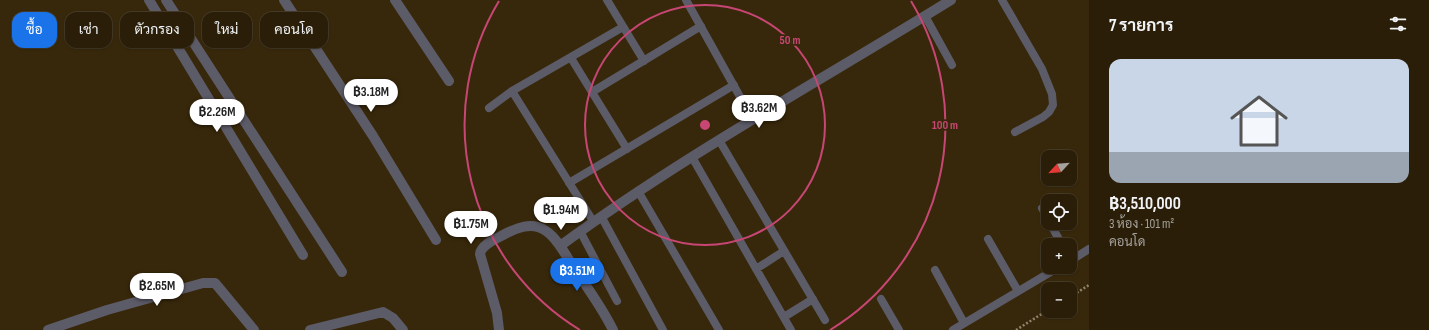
<!DOCTYPE html>
<html lang="th">
<meta charset="utf-8">
<style>
body{margin:0;font-family:"Sofia Sans Condensed",Sarabun,sans-serif;background:#322712;color:#f1f3f6;height:100vh;display:flex;flex-direction:column;font-size:15px;white-space:nowrap}
*{box-sizing:border-box;margin:0}
p{font-size:13px;color:#a5a29c}
.icon{flex:none;width:22px;height:22px;fill:none;stroke:currentColor;stroke-width:2;stroke-linecap:round;stroke-linejoin:round}
.map{position:relative;flex:1;overflow:hidden}
.drawer{display:flex;flex-direction:column;background:#2a1e08;width:340px}
.drawer>*{flex:none}
.banner{position:absolute;left:12px;top:12px;width:380px;height:36px;display:flex;gap:8px}
.needle{width:26px;rotate:244deg}
.fabs{position:absolute;left:1041px;top:150px;display:grid;gap:8px}
.fabs a{display:grid;place-items:center;width:36px;height:36px;border-radius:8px;background:#2a1e08;box-shadow:0 1px 3px #0004,0 0 0 1px #463c29;font-size:20px}
.price{position:absolute;translate:-50% -34px;padding:0 9px;border-radius:14px;background:#fff;color:#222;font-size:13px;line-height:26px;filter:drop-shadow(0 1px 2px #0008)}
.price::after{content:'';position:absolute;left:50%;top:24px;width:12px;height:9px;margin-left:-6px;background:inherit;clip-path:polygon(0 0,100% 0,50% 100%)}
.price.on{background:#1a73e8;color:#fff}
ul{padding:0;list-style:none}
li{display:grid;align-content:center;gap:8px;height:212px;padding:0 20px}
li+li{border-top:1px solid #463c29}
li span{display:grid;place-items:center;height:124px;border-radius:12px;color:#555}
li>.icon{margin-inline-start:auto}
span .icon{width:72px;height:72px;fill:#fffc;stroke-width:1}
li b{font-size:17px}
h2{display:flex;justify-content:space-between;align-items:center;height:48px;padding:0 20px;font-size:17px}
.chip{padding:0 14px;border-radius:12px;background:#2a1e08;box-shadow:0 1px 3px #0004,0 0 0 1px #463c29;font-size:14px;line-height:36px}
.chip.on{background:#1a73e8;color:#fff}
main{display:flex;flex:1;min-height:0}
.map>svg:first-child{display:block}
.lines{fill:none;stroke-linecap:round;stroke-linejoin:round}
.path{stroke:#90846e;stroke-width:2.5;stroke-dasharray:2 2;stroke-linecap:butt}
.service{stroke:#5c5b68;stroke-width:8}
.minor{stroke:#5c5b68;stroke-width:10}
.ring{fill:none;stroke:#c84674;stroke-width:2}
.centre{fill:#c84674;stroke:#38280b;stroke-width:2}
.ring-label{font-size:12px;text-anchor:middle;font-weight:bold;fill:#c84674;stroke:#38280b;stroke-width:3.5;stroke-linejoin:round;paint-order:stroke}
</style>
<main>
<div class="map">
<svg width="1089" height="330" viewBox="0 0 1089 330">
<rect width="100%" height="100%" fill="#38280b"/>
<g class="lines">
<!-- path -->
<path class="path" d="M1070,297L1089,285
M1016,330L1048,310"/>
<!-- service -->
<path class="service" d="M607,0L644,61
M686,0L753,120
M1002,0L1042,69L1052,94L1053,105L1049,112L1043,117L1015,132
M925,16L952,65
M571,58L627,149
M512,91L593,221
M592,92L701,26
M489,108L512,91L623,27
M719,140L825,320
M692,157L791,330
M569,183L734,85
M638,191L719,330
M1042,208L1048,219
M601,216L663,330
M1050,223L1062,245
M580,231L617,301
M988,239L1018,291
M1070,261L1089,249
M756,269L784,251
M935,270L964,323
M881,299L899,330
M784,317L813,299
M953,330L1059,267"/>
<!-- minor -->
<path class="minor" d="M149,0L303,255
M166,0L342,272
M284,0L373,136L436,240
M395,0L449,81
M560,246C684,155 820,81 951,0
M48,330L107,310L203,283H215L254,330
M310,330L383,312L393,318L403,330
M499,330L497,313L480,254C481,245 495,239 503,235C516,228 532,221 546,231C556,237 566,255 572,265C586,286 602,307 613,330"/>
</g>
<!-- distance rings -->
<g class="ring">
<circle cx="705" cy="125" r="120"/>
<path d="M580 330A240 240 0 0 1 499 1M911 1A240 240 0 0 1 830 330"/>
</g>
<circle cx="705" cy="125" r="6" class="centre"/>
<g class="ring-label">
<text x="790" y="44">50 m</text>
<text x="945" y="129">100 m</text>
</g>
</svg>
<div class="fabs">
<a><svg class="needle" viewBox="-14 -14 28 28"><path d="M0-13l5 13h-10z" fill="#e53935"/><path d="M0 13l5-13h-10z" fill="#a5a29c"/></svg></a>
<a><svg class="icon" aria-label="locate" viewBox="0 0 24 24"><circle cx="12" cy="12" r="6"/><path d="M12 2v4M12 18v4M2 12h4M18 12h4"/></svg></a>
<a>+</a>
<a>−</a>
</div>
<b class="price" style="left:371px;top:113px">฿3.18M</b>
<b class="price" style="left:759px;top:129px">฿3.62M</b>
<b class="price" style="left:217px;top:133px">฿2.26M</b>
<b class="price" style="left:561px;top:231px">฿1.94M</b>
<b class="price" style="left:471px;top:245px">฿1.75M</b>
<b class="price on" style="left:577px;top:292px">฿3.51M</b>
<b class="price" style="left:157px;top:307px">฿2.65M</b>
<div class="banner">
<a class="chip on">ซื้อ</a>
<a class="chip">เช่า</a>
<a class="chip">ตัวกรอง</a>
<a class="chip">ใหม่</a>
<a class="chip">คอนโด</a>
</div>
</div>
<section class="drawer">
<h2>7 รายการ<svg class="icon" aria-label="filters" viewBox="0 0 24 24"><path d="M4 7h16M4 17h16"/><circle cx="9" cy="7" r="2"/><circle cx="15" cy="17" r="2"/></svg></h2>
<ul>
<li><span style="background:linear-gradient(#c9d6e8 75%,#9aa5b1 0)"><svg class="icon" aria-label="home" viewBox="0 0 24 24"><path d="M3 11l9-7 9 7M6 9v11h12V9"/></svg></span><div><b>฿3,510,000</b><p>3 ห้อง · 101 m²</p><p>คอนโด</p></div></li>
</ul>
</section>
</main>
